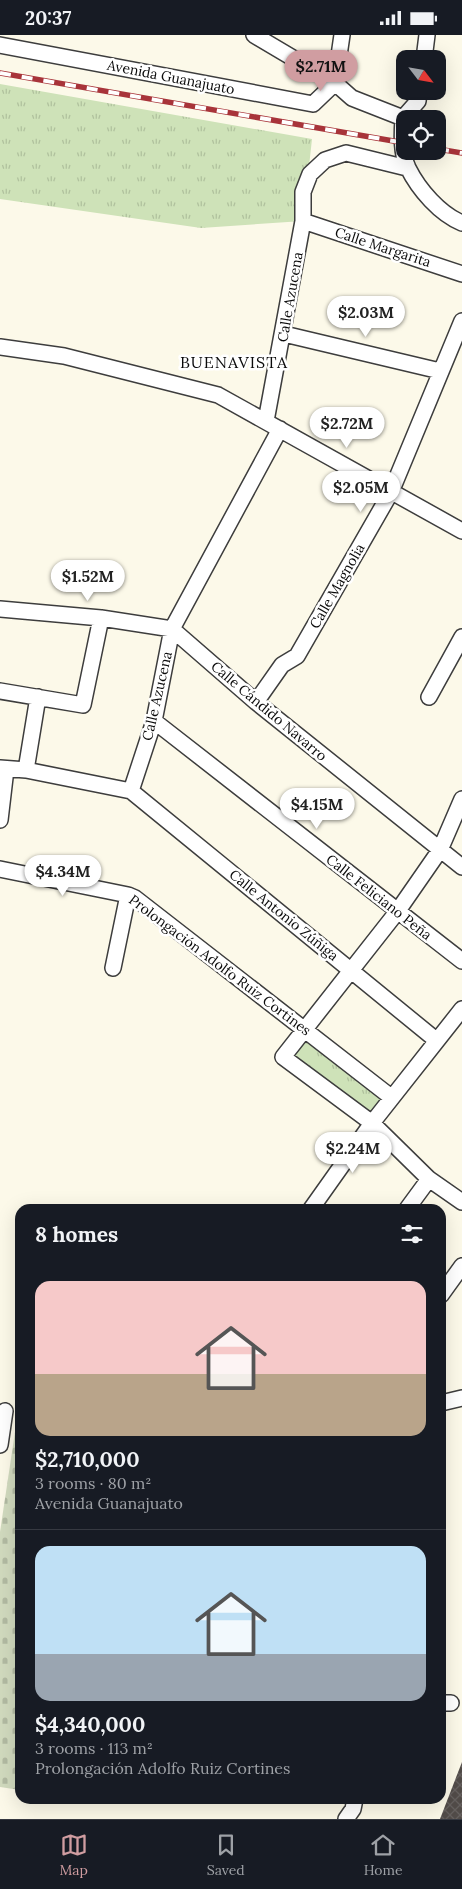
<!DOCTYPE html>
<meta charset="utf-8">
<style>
body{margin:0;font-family:Lora,serif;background:#242831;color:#f1f3f6;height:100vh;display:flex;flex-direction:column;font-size:19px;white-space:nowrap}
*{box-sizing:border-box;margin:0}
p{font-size:16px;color:#9ea1a6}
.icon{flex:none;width:28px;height:28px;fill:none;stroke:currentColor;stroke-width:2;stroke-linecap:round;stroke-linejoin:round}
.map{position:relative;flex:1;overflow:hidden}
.details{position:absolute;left:15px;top:1169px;width:431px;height:600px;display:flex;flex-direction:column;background:#171b24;border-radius:15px;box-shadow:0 5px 20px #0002}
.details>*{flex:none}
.needle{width:32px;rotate:121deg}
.tools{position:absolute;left:396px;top:15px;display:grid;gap:10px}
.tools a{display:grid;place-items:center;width:50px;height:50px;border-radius:10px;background:#171b24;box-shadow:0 5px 20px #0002;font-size:25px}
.price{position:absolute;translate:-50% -42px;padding:0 11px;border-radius:18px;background:#fff;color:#222;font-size:16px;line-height:32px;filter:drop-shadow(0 1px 2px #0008)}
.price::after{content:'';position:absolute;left:50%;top:30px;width:15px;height:11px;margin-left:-8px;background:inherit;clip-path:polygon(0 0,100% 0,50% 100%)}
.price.active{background:#d09da1;color:#111}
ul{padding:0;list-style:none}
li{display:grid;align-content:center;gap:10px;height:265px;padding:0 20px}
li+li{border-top:1px solid #363941}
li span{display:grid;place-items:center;height:155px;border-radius:15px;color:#555}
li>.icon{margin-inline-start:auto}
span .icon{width:90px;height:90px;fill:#fffc;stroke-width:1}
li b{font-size:21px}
h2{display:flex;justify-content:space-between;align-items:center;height:60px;padding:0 20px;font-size:21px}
.status{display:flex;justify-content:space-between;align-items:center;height:35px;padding:0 25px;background:#171b24;direction:ltr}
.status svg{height:14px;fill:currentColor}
.menu{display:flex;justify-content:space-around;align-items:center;height:70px;border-top:1px solid #363941;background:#171b24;font-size:14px;color:#9ea1a6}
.menu a{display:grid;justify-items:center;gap:2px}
.menu .active{color:#d09da1}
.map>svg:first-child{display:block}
.cemetery{fill:url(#cemetery-stones)}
.park{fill:url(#park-tufts)}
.building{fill:url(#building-cross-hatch)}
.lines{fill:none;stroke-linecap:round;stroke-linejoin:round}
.minor-casing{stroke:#3d3d3d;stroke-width:18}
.minor{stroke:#fff;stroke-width:15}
.rail-casing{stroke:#a8343a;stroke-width:5.5}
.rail{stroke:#fff;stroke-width:4;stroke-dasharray:11;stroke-linecap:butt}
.labels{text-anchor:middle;stroke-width:5;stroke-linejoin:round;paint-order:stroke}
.street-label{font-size:14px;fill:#0a0a0a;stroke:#fff}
.quarter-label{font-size:16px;letter-spacing:1px;fill:#0a0a0a;stroke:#fff}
</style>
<div class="status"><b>20:37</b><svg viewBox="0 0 49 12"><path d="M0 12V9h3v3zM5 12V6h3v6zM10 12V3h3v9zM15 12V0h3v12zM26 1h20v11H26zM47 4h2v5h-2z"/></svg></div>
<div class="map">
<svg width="462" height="1784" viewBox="0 0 462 1784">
<defs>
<pattern id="cemetery-stones" width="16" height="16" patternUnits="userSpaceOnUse" patternTransform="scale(1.25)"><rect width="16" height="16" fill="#d1dabe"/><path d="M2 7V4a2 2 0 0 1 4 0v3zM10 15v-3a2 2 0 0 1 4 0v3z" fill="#b2baa2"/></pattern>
<pattern id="park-tufts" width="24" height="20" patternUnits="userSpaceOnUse" patternTransform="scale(1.25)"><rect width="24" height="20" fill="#cee2b8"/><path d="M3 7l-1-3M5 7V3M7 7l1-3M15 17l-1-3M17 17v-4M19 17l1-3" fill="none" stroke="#b0c19d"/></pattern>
<pattern id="building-cross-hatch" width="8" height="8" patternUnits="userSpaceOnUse" patternTransform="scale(1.25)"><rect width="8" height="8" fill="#514b48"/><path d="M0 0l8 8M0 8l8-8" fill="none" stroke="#65605e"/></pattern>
</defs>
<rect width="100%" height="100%" fill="#fcf9e9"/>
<!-- cemetery -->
<path class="cemetery" d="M15,1397H20V1755L0,1752V1497Z"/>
<!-- park -->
<path class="park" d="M0,49L312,104L303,186L201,193L0,164Z
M306,1005L384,1062L370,1080L291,1024Z"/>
<!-- building -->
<path class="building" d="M462,1727V1784H440Z"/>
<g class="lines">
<defs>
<path id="minor" d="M254,0L335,48L352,63L403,83
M0,10L313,69L335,48L342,0
M424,24L427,0
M403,83C402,99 401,118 408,133C419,155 440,179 462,188
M403,83L418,66L419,56
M303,186L462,239
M284,299L440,336
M0,312L64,321L218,360L462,496
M266,386L303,186V157L310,139L325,125L346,118L407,133
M0,574L101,583L172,594L256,667L462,832
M0,656L83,670L101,583
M429,662L462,602
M256,667L282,630L297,621L391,457L462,286
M154,686L462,926
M0,733L26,735L131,756L436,1005
M26,735L38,662
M131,756L154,686L172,594L280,394
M462,764L440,815L397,877L283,1022L372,1088L429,1144L462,1167
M0,785L6,734
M0,834L128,860L135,863L391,1062
M113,933L128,860
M311,1174L372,1088L462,974
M407,1174L429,1144
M441,1260L462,1231
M441,1368L462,1363
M0,1410L5,1376
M441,1668H451
M346,1784L353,1774L355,1764"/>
</defs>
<!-- minor casing -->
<use href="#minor" class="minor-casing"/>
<!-- minor -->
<use href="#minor" class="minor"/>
<defs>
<path id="rail" d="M0,38L405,108
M438,114L462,118"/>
</defs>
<!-- rail casing -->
<use href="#rail" class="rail-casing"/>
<!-- rail -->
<use href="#rail" class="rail"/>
</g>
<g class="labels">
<!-- street labels -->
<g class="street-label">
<text transform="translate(171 42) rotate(11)" y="5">Avenida Guanajuato</text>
<text transform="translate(383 212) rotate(18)" y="5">Calle Margarita</text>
<text transform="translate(290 262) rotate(-80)" y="5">Calle Azucena</text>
<text transform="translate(337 551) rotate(-60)" y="5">Calle Magnolia</text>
<text transform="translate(157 661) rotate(-77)" y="5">Calle Azucena</text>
<text transform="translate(269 676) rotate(40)" y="5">Calle Cándido Navarro</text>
<text transform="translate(379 862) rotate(38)" y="5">Calle Feliciano Peña</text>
<text transform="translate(284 880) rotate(39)" y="5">Calle Antonio Zúñiga</text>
<text transform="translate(220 930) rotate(37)" y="5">Prolongación Adolfo Ruiz Cortines</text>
</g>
<!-- quarter labels -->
<g class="quarter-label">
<text x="234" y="333">BUENAVISTA</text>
</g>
</g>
</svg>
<div class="tools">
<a><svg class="needle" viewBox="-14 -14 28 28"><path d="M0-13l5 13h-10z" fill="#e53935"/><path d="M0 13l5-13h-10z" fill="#9ea1a6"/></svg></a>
<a><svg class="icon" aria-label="locate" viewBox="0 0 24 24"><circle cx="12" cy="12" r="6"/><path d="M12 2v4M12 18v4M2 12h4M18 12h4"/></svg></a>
</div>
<b class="price active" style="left:321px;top:57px">$2.71M</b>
<b class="price" style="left:366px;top:303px">$2.03M</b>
<b class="price" style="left:347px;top:414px">$2.72M</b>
<b class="price" style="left:361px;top:478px">$2.05M</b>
<b class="price" style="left:88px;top:567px">$1.52M</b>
<b class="price" style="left:317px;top:795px">$4.15M</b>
<b class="price" style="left:63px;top:862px">$4.34M</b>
<b class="price" style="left:353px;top:1139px">$2.24M</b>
<section class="details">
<h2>8 homes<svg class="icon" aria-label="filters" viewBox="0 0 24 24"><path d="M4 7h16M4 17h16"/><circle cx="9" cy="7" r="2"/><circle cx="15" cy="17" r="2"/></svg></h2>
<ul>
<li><span style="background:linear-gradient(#f6c9c9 60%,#b9a48a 0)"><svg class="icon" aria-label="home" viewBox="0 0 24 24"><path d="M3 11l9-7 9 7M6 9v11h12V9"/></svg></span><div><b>$2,710,000</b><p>3 rooms · 80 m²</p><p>Avenida Guanajuato</p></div></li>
<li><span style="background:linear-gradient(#bfe0f5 70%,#9aa5b1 0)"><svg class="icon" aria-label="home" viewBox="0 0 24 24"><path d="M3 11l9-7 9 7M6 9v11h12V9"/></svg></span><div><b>$4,340,000</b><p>3 rooms · 113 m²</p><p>Prolongación Adolfo Ruiz Cortines</p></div></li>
</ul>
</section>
</div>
<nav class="menu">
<a class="active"><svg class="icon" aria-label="map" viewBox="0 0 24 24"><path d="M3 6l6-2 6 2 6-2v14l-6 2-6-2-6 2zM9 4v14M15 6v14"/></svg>Map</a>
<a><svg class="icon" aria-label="saved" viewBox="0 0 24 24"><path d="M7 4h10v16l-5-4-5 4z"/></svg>Saved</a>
<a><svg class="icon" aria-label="home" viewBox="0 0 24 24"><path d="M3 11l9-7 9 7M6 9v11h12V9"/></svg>Home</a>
</nav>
